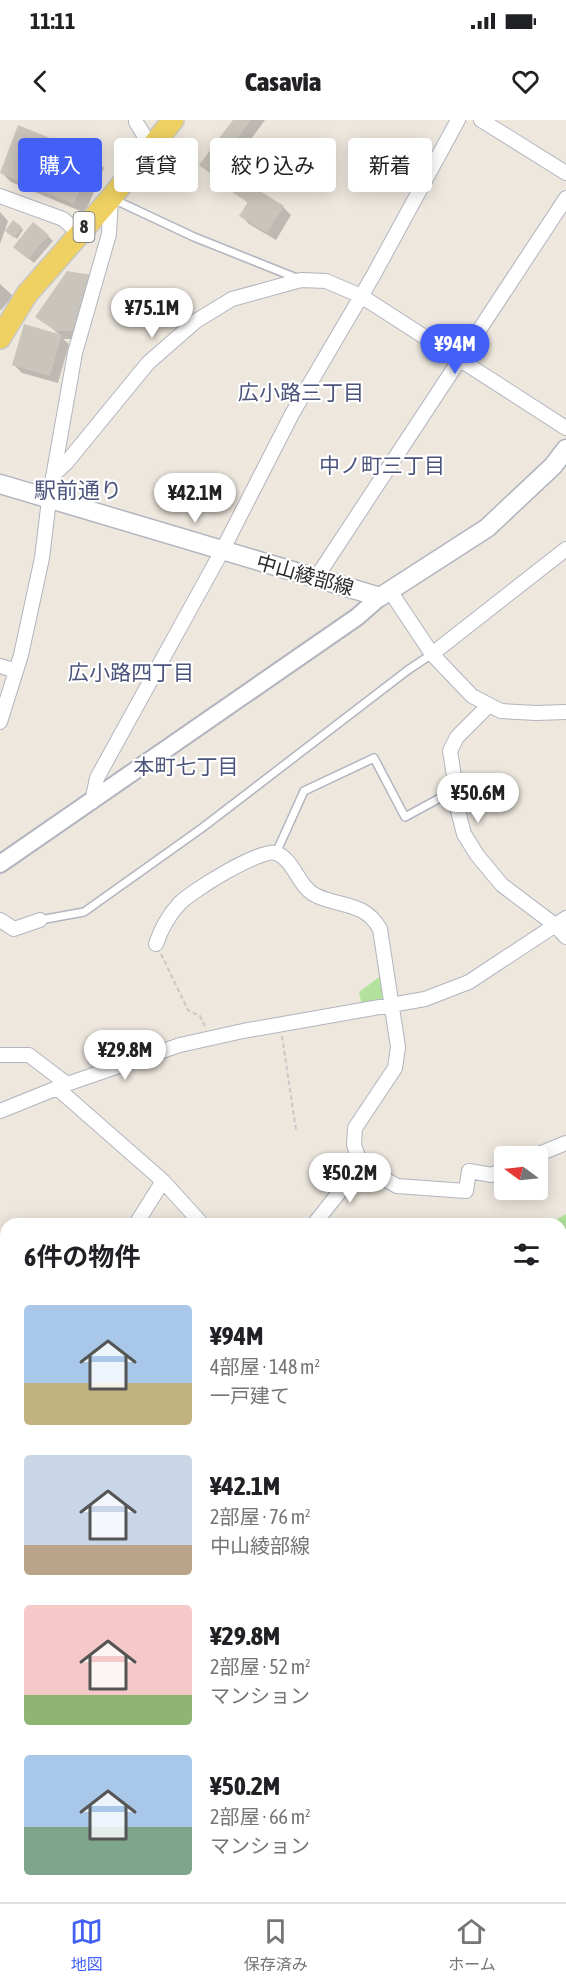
<!DOCTYPE html>
<html lang="ja">
<meta charset="utf-8">
<style>
body{margin:0;font-family:"Asap Condensed","Noto Sans JP",sans-serif;background:#f6f6f6;color:#202124;height:100vh;display:flex;flex-direction:column;font-size:22px;white-space:nowrap}
*{box-sizing:border-box;margin:0}
p{font-size:20px;color:#757577}
.icon{flex:none;width:33px;height:33px;fill:none;stroke:currentColor;stroke-width:2;stroke-linecap:round;stroke-linejoin:round}
.map{position:relative;flex:1;overflow:hidden}
.details{position:absolute;left:0px;top:1098px;width:567px;height:684px;display:flex;flex-direction:column;background:#fff;border-radius:18px 18px 0 0;box-shadow:0 3px 15px #0003}
.details>*{flex:none}
.guide{position:absolute;left:18px;top:18px;width:531px;height:54px;display:flex;gap:12px}
.needle{width:39px;rotate:285deg}
.controls{position:absolute;left:494px;top:1026px;display:grid;gap:12px}
.controls a{display:grid;place-items:center;width:54px;height:54px;border-radius:6px;background:#fff;box-shadow:0 3px 15px #0003;font-size:30px}
.price{position:absolute;translate:-50% -51px;padding:0 14px;border-radius:21px;background:#fff;color:#222;font-size:20px;line-height:39px;filter:drop-shadow(0 2px 3px #0008)}
.price::after{content:'';position:absolute;left:50%;top:36px;width:18px;height:14px;margin-left:-9px;background:inherit;clip-path:polygon(0 0,100% 0,50% 100%)}
.price.selected{background:#425ff6;color:#fff}
ul{padding:0;list-style:none}
li{display:flex;align-items:center;gap:18px;height:150px;padding:0 24px}
li span{display:grid;place-items:center;flex:none;width:168px;height:120px;border-radius:6px;color:#555}
li>.icon{margin-inline-start:auto}
span .icon{width:72px;height:72px;fill:#fffc;stroke-width:1}
li b{font-size:26px}
h2{display:flex;justify-content:space-between;align-items:center;height:72px;padding:0 24px;font-size:26px}
.chip{padding:0 21px;border-radius:6px;background:#fff;box-shadow:0 3px 15px #0003;font-size:21px;line-height:54px}
.chip.selected{background:#425ff6;color:#fff}
.status{display:flex;justify-content:space-between;align-items:center;height:42px;padding:0 30px;background:#fff;direction:ltr}
.status svg{height:16px;fill:currentColor}
header{display:flex;justify-content:space-between;align-items:center;height:78px;padding:0 24px;background:#fff;font-size:27px;font-weight:800}
.tabs{display:flex;justify-content:space-around;align-items:center;height:84px;border-top:2px solid #e0e0e0;background:#fff;font-size:16px;color:#757577}
.tabs a{display:grid;justify-items:center;gap:3px}
.tabs .selected{color:#425ff6}
.map>svg:first-child{display:block}
.green{fill:#b2e29c}
.shadow{fill:#0003}
.building{fill:#c9c5bc}
.lines{fill:none;stroke-linecap:round;stroke-linejoin:round}
.service-casing{stroke:#b2b4bf;stroke-width:10}
.minor-casing{stroke:#b2b4bf;stroke-width:16}
.tertiary-casing{stroke:#b2b4bf;stroke-width:20}
.secondary-casing{stroke:#b2b4bf;stroke-width:21}
.primary-casing{stroke:#c8c8c8;stroke-width:24}
.path{stroke:#c8c8c8;stroke-width:2;stroke-dasharray:4.5 3;stroke-linecap:butt}
.service{stroke:#fff;stroke-width:7}
.minor{stroke:#fff;stroke-width:14}
.tertiary{stroke:#fff;stroke-width:16}
.secondary{stroke:#fff;stroke-width:18}
.primary{stroke:#eed162;stroke-width:21}
.labels{text-anchor:middle;stroke-width:4.5;stroke-linejoin:round;paint-order:stroke}
.shield{fill:#fff;stroke:#6b6b6b;stroke-width:1.5}
.shield-label{font-size:18px;font-weight:bold;fill:#2c2c2c}
.street-label{font-size:20px;fill:#2c2c2c;stroke:#fff}
.neighbourhood-label{font-size:21px;fill:#4c547c;stroke:#fff}
.quarter-label{font-size:22px;fill:#4c547c;stroke:#fff}
</style>
<div class="status"><b>11:11</b><svg viewBox="0 0 49 12"><path d="M0 12V9h3v3zM5 12V6h3v6zM10 12V3h3v9zM15 12V0h3v12zM26 1h20v11H26zM47 4h2v5h-2z"/></svg></div>
<header><svg class="icon" aria-label="back" viewBox="0 0 24 24"><path d="M15 5l-7 7 7 7"/></svg>Casavia<svg class="icon" aria-label="heart" viewBox="0 0 24 24"><path d="M12 20l-8-8c-3-5 5-10 8-4 3-6 11-1 8 4z"/></svg></header>
<div class="map">
<svg width="566" height="1782" viewBox="0 0 566 1782">
<rect width="100%" height="100%" fill="#ede7de"/>
<!-- green -->
<path class="green" d="M386,852L392,886L363,891L359,872Z
M566,1094V1782H105L108,1776H561V1104H548Z"/>
<!-- shadow -->
<path class="shadow" d="M234,0H265L220,61L201,45Z
M93,37L104,48L85,93L11,62L1,52Z
M235,72L283,87L291,95L276,120L249,104L241,96L249,84Z
M0,92L8,101L0,124Z
M21,108L23,110L17,119L9,113Z
M48,116L53,121L34,143L20,132Z
M68,152L84,219H63L69,224L58,263L22,253L14,245L61,216L37,196Z
M0,164L13,176L1,190H0Z"/>
<!-- building -->
<path class="building" d="M233,0H251L211,54L199,45Z
M18,5L94,36L74,84L0,53Z
M241,59L284,86L267,113L239,96L248,82L233,73Z
M13,100L22,107L14,118L5,111Z
M33,102L49,115L28,139L13,127Z
M67,151L92,155L76,211H56L35,197Z
M24,204L62,215L50,256L12,245Z"/>
<g class="lines">
<defs>
<path id="service" d="M113,79L194,117L299,159
M276,733L304,671L374,638L405,697L453,671
M40,800L84,792L202,708L408,550L432,534"/>
<path id="minor" d="M136,0V2L151,27
M481,0L566,53
M0,76L63,99L79,113
M54,354L67,342L148,243L196,201L232,179L301,160L326,161L361,176L566,308
M316,458L566,78
M390,471L432,534L472,576L501,591L536,593L566,592
M432,534L566,429
M0,546L16,551
M489,585L457,617L450,631L455,662L453,671L464,714L477,735L502,765L555,805L566,817
M0,602L21,535L42,438L49,380L75,233L109,114L111,78
M92,682L97,658L222,431L292,294L373,156L458,0
M0,800L14,809L40,800
M156,824C161,809 169,795 179,784C191,771 261,728 276,733C295,740 298,768 317,776C341,787 365,782 380,809L398,927L395,948L355,1008L354,1025L361,1045L397,1066L466,1071L469,1051L492,1055L504,1049
M0,935H29L67,964
M57,968L163,1061L202,1104
M0,991L67,964L180,925L243,911L425,879L469,862L566,798
M534,1036L566,1023
M136,1104L163,1061
M314,1104L361,1045
M0,1192L6,1190
M0,1603H6
M0,1779L9,1782"/>
<path id="tertiary" d="M0,744L357,497L380,477"/>
<path id="secondary" d="M0,364L380,477L487,408L553,346L566,329"/>
<path id="primary" d="M0,218L27,174L111,78L173,0"/>
</defs>
<!-- service casing -->
<use href="#service" class="service-casing"/>
<!-- minor casing -->
<use href="#minor" class="minor-casing"/>
<!-- tertiary casing -->
<use href="#tertiary" class="tertiary-casing"/>
<!-- secondary casing -->
<use href="#secondary" class="secondary-casing"/>
<!-- primary casing -->
<use href="#primary" class="primary-casing"/>
<!-- path -->
<path class="path" d="M161,834L188,890L200,896L205,906
M282,916L296,1010
M561,1373L566,1375"/>
<!-- service -->
<use href="#service" class="service"/>
<!-- minor -->
<use href="#minor" class="minor"/>
<!-- tertiary -->
<use href="#tertiary" class="tertiary"/>
<!-- secondary -->
<use href="#secondary" class="secondary"/>
<!-- primary -->
<use href="#primary" class="primary"/>
</g>
<g class="labels">
<!-- shield labels -->
<rect class="shield" x="73.5" y="92" width="21" height="30" rx="4.5"/>
<g class="shield-label">
<text x="84" y="113">8</text>
</g>
<!-- street labels -->
<g class="street-label">
<text transform="translate(305 455) rotate(16)" y="7">中山綾部線</text>
</g>
<!-- neighbourhood labels -->
<g class="neighbourhood-label">
<text x="301" y="280">広小路三丁目</text>
<text x="382" y="353">中ノ町三丁目</text>
<text x="131" y="560">広小路四丁目</text>
<text x="186" y="654">本町七丁目</text>
</g>
<!-- quarter labels -->
<g class="quarter-label">
<text x="78" y="378">駅前通り</text>
</g>
</g>
</svg>
<div class="controls">
<a><svg class="needle" viewBox="-14 -14 28 28"><path d="M0-13l5 13h-10z" fill="#e53935"/><path d="M0 13l5-13h-10z" fill="#757577"/></svg></a>
</div>
<b class="price" style="left:152px;top:219px">¥75.1M</b>
<b class="price selected" style="left:455px;top:255px">¥94M</b>
<b class="price" style="left:195px;top:404px">¥42.1M</b>
<b class="price" style="left:478px;top:704px">¥50.6M</b>
<b class="price" style="left:125px;top:961px">¥29.8M</b>
<b class="price" style="left:350px;top:1084px">¥50.2M</b>
<div class="guide">
<a class="chip selected">購入</a>
<a class="chip">賃貸</a>
<a class="chip">絞り込み</a>
<a class="chip">新着</a>
</div>
<section class="details">
<h2>6件の物件<svg class="icon" aria-label="filters" viewBox="0 0 24 24"><path d="M4 7h16M4 17h16"/><circle cx="9" cy="7" r="2"/><circle cx="15" cy="17" r="2"/></svg></h2>
<ul>
<li><span style="background:linear-gradient(#a9c7e8 65%,#c2b280 0)"><svg class="icon" aria-label="home" viewBox="0 0 24 24"><path d="M3 11l9-7 9 7M6 9v11h12V9"/></svg></span><div><b>¥94M</b><p>4部屋 · 148 m²</p><p>一戸建て</p></div></li>
<li><span style="background:linear-gradient(#c9d6e8 75%,#b9a48a 0)"><svg class="icon" aria-label="home" viewBox="0 0 24 24"><path d="M3 11l9-7 9 7M6 9v11h12V9"/></svg></span><div><b>¥42.1M</b><p>2部屋 · 76 m²</p><p>中山綾部線</p></div></li>
<li><span style="background:linear-gradient(#f6c9c9 75%,#8fb573 0)"><svg class="icon" aria-label="home" viewBox="0 0 24 24"><path d="M3 11l9-7 9 7M6 9v11h12V9"/></svg></span><div><b>¥29.8M</b><p>2部屋 · 52 m²</p><p>マンション</p></div></li>
<li><span style="background:linear-gradient(#a9c7e8 60%,#7fa58c 0)"><svg class="icon" aria-label="home" viewBox="0 0 24 24"><path d="M3 11l9-7 9 7M6 9v11h12V9"/></svg></span><div><b>¥50.2M</b><p>2部屋 · 66 m²</p><p>マンション</p></div></li>
</ul>
</section>
</div>
<nav class="tabs">
<a class="selected"><svg class="icon" aria-label="map" viewBox="0 0 24 24"><path d="M3 6l6-2 6 2 6-2v14l-6 2-6-2-6 2zM9 4v14M15 6v14"/></svg>地図</a>
<a><svg class="icon" aria-label="saved" viewBox="0 0 24 24"><path d="M7 4h10v16l-5-4-5 4z"/></svg>保存済み</a>
<a><svg class="icon" aria-label="home" viewBox="0 0 24 24"><path d="M3 11l9-7 9 7M6 9v11h12V9"/></svg>ホーム</a>
</nav>
